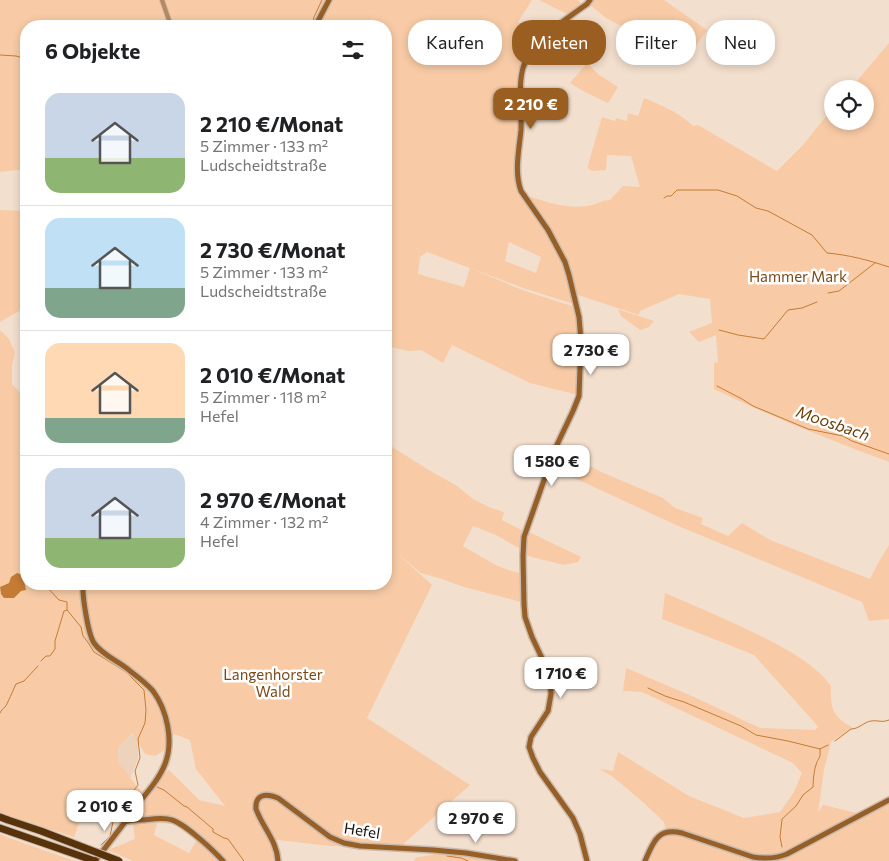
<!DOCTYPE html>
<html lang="de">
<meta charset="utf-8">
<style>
body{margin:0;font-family:Commissioner,sans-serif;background:#f6f6f6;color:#202124;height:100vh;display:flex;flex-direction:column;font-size:19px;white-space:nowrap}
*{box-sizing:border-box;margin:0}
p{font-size:16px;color:#757577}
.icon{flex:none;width:28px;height:28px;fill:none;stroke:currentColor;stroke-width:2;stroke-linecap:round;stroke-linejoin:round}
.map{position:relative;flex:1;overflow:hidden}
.drawer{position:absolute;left:20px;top:20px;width:372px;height:570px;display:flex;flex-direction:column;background:#fff;border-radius:20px;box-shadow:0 2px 8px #0003}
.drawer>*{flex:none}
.banner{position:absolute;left:408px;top:20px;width:406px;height:45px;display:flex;gap:10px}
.tools{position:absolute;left:824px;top:80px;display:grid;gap:10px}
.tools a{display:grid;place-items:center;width:50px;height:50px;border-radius:50%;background:#fff;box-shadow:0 2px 8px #0003;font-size:25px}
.price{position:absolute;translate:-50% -42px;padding:0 11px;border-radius:10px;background:#fff;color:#222;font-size:16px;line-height:32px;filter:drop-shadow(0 1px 2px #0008)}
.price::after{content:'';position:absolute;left:50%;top:30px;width:15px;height:11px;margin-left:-8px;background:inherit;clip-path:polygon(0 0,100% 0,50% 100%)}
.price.current{background:#9a5e20;color:#fff}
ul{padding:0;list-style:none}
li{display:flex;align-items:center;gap:15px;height:125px;padding:0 25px}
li+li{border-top:1px solid #e0e0e0}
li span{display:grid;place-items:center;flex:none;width:140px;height:100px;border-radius:15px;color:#555}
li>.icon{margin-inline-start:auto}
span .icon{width:60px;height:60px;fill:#fffc;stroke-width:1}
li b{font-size:21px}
h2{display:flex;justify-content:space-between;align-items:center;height:60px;padding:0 25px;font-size:21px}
.chip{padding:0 18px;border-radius:20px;background:#fff;box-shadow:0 2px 8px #0003;font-size:18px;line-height:45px}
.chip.current{background:#9a5e20;color:#fff}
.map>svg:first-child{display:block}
.built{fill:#edd2bc}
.green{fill:#f8cba6;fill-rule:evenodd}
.water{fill:#c47c34}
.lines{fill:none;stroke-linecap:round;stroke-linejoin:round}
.stream{stroke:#c47c34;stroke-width:1}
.street-casing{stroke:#cbbaab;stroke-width:6}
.secondary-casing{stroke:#cbbaab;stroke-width:8}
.highway-casing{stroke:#cbbaab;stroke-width:9}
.street{stroke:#b8885d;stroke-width:4}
.secondary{stroke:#965f28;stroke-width:5}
.highway{stroke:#57320b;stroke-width:7}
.highway-bridge-casing{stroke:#cbbaab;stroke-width:9;stroke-linecap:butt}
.highway-bridge{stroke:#57320b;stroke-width:7}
.labels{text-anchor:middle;stroke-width:5;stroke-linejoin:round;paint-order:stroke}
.park-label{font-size:15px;fill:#7c4a18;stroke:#fff}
.street-label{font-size:15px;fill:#160f0a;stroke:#fff}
.water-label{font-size:16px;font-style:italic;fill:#6e3e06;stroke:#fff}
</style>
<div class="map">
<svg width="889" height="861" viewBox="0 0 889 861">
<rect width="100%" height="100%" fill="#f3dfce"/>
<!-- built -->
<path class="built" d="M134,733L138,741V759L130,779L118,761V748Z"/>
<!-- green -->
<path class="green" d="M0,0H532L518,22L527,28V53L522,64L519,124L514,173L516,184L520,194L546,230L563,261L574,304L526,289L427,252L420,257L418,274L464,287L470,268L525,291L575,307L580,327L578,395L530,383L452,345L443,363L421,350L408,351L386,346V26H26V170H17L0,172ZM509,242L541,257L536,273L505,261Z
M539,0H578L582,5L569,15Z
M592,0H664L707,30L695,47L644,23L638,35L606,18L590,5Z
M889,43V462C830,440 771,417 714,389V363L718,362L716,335L699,342L689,332L712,323L710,299L679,294L640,311L639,315L575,294L550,229L528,196C546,202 567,209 587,206C595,205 602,200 610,200L623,186L640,187L631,156L607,155L606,170L592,171L588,168V165L602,117L615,121L616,118L627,121L628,113L638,116L644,98C661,105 680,113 693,126L698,125L777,171L803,145L832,109V121H865V89H850Z
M587,63L598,74L618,87L608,103L585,92L570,83Z
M0,210L26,211V351L25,320L19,311L0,322Z
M618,309L623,311L654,321L649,327L640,330L621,316Z
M0,330L9,339L15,353L12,366V384L26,399V584H386V443L427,469L457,486L473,499L491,508L504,512L502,520L525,532L522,550L496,535L473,526L463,546C481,556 501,571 522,573L521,602L464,587L442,579L421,573L397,553L432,585L367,718L470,785L400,847L330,846L269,839L279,861H133L108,850L135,839L133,823L111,802L84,794L78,826L74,837L0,813V589L1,594L26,590L25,585L21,574L17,573L11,577L9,583L0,587ZM133,733L145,754L155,756L162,752L174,734L190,740L196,769L225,806L199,800L169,770L141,792L118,761V748ZM157,823L176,824L197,840L189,853L154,835Z
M555,451L583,462L601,472L663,498L675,508L703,518L701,524L728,536L742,523L770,540L870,579L877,565L889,545V619L869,621L862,602L676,525L579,480L549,469Z
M527,531L581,557L578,562L564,565L524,555Z
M665,593C699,608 733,622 767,639C791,652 815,664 831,686C830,709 833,717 853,728L831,742L824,770L818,812L823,805L861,814L786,853L771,857L756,856L679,830H666L664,822L644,803L613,777L600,769L613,771L618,752L689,796L744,818L780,812L794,792L802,773L793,763L642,692L623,691L626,668L694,697L760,728L815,730L818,727L815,723L754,655L719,641L662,619Z
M889,801V861H646L655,843L659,838L672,832L769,861L779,859Z
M0,834L9,838L75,861H0Z
M445,852L507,861H414L415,858Z"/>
<!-- water -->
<path class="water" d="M17,573L21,574L25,585L26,590L21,591L14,598H4L1,594L0,587L9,583L11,577Z"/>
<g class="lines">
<!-- stream -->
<path class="stream" d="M312,26L314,17L322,0
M0,55L16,56L23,58L26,57
M664,198L667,196H671L677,190H718L737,196L756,208L768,211L812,235L827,253C849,255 868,260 889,267
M828,293L839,291L875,263
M719,330L738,335L764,339L788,310L802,308L817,302
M717,386L742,399L753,406L808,429L843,436L852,441L889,454
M44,584L59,600L67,602V610L81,627L83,636L87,641L94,652L126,672L144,690L146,710L145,723L138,739L140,758L135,771L138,785L134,790L129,799L125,801L121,809
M41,661L46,656H50L55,649V641L64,611L67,610
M648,688L665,696L684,702L741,726L756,735L788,741L820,749L828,745
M0,713C1,710 3,709 5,707C7,705 14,688 16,684L24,681L38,666
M835,741L851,729C859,729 864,722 871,721C878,720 882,723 889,720
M157,787L164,790L184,806L187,807L213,829V832L224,838L228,839L244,861
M101,845L110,836L114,817
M782,847L780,837L782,819L796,806L803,795L813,787C813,782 814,770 816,765C818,757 821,760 820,749
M447,856L461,858L468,861"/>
<defs>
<path id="street" d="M162,0L171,26"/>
<path id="secondary" d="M317,26L318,21L329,0
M83,584C82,595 88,634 94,643C103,656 119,661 130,671C138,677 147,684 153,691C167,710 174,741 165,764C158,782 142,798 130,814L128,820
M95,861L125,822C131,819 138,820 144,820C153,819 163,817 172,820C185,824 213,850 223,861
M278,861C277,841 263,828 256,809C255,794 266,793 278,798L330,837L344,843L360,846L433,850L466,853L515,861
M587,861L580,834L573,818L540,772L533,758L529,747L531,737L548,711L551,694L550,677L548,671L532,637L525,617L524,604L523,556L524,537L555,449L573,411L579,396L581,341L579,317L569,275L565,262L548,230L521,191C514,172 519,150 521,130C522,111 518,91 522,72C527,44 565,20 587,4L590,0
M645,861C653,843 657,827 682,833L753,857C765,859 775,859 787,854L889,800"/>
<path id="highway" d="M0,817L8,820
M0,828L95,861"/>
</defs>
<!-- street casing -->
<use href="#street" class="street-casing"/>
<!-- secondary casing -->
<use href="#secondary" class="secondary-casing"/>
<!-- highway casing -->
<use href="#highway" class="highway-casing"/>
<!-- street -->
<use href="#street" class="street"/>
<!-- secondary -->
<use href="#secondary" class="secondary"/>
<!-- highway -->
<use href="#highway" class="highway"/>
<defs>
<path id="highway-bridge" d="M8,820L41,831L119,861"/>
</defs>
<!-- highway-bridge casing -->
<use href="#highway-bridge" class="highway-bridge-casing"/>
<!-- highway-bridge -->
<use href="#highway-bridge" class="highway-bridge"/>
</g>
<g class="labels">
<!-- park labels -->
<g class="park-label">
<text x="798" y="282">Hammer Mark</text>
<text x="273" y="680">Langenhorster<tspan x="273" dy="17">Wald</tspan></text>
</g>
<!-- street labels -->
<g class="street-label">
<text transform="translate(362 831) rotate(9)" y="5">Hefel</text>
</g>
<!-- water labels -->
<g class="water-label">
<text transform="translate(833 423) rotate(19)" y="6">Moosbach</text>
</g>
</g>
</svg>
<div class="tools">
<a><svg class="icon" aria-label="locate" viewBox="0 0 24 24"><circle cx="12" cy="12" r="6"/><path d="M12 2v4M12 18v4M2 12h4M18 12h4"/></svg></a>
</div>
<b class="price current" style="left:531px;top:130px">2 210 €</b>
<b class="price" style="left:591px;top:376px">2 730 €</b>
<b class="price" style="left:552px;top:487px">1 580 €</b>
<b class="price" style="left:561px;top:699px">1 710 €</b>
<b class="price" style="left:105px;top:832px">2 010 €</b>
<b class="price" style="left:476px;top:844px">2 970 €</b>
<div class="banner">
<a class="chip">Kaufen</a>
<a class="chip current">Mieten</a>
<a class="chip">Filter</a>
<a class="chip">Neu</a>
</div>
<section class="drawer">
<h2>6 Objekte<svg class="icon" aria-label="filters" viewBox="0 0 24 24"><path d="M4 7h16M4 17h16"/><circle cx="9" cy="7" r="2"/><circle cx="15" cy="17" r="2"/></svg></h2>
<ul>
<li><span style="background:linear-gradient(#c9d6e8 65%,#8fb573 0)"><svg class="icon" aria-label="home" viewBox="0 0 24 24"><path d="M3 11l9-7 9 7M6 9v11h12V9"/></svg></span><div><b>2 210 €/Monat</b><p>5 Zimmer · 133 m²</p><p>Ludscheidtstraße</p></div></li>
<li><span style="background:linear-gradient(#bfe0f5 70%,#7fa58c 0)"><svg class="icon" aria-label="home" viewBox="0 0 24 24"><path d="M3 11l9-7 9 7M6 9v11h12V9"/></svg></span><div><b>2 730 €/Monat</b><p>5 Zimmer · 133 m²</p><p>Ludscheidtstraße</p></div></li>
<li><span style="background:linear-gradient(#ffd9b3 75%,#7fa58c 0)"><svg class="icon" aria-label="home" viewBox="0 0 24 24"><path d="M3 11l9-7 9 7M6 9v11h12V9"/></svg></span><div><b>2 010 €/Monat</b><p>5 Zimmer · 118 m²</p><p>Hefel</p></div></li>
<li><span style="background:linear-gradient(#c9d6e8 70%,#8fb573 0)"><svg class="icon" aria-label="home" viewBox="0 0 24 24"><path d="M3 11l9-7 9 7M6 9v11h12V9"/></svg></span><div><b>2 970 €/Monat</b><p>4 Zimmer · 132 m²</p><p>Hefel</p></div></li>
</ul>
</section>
</div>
